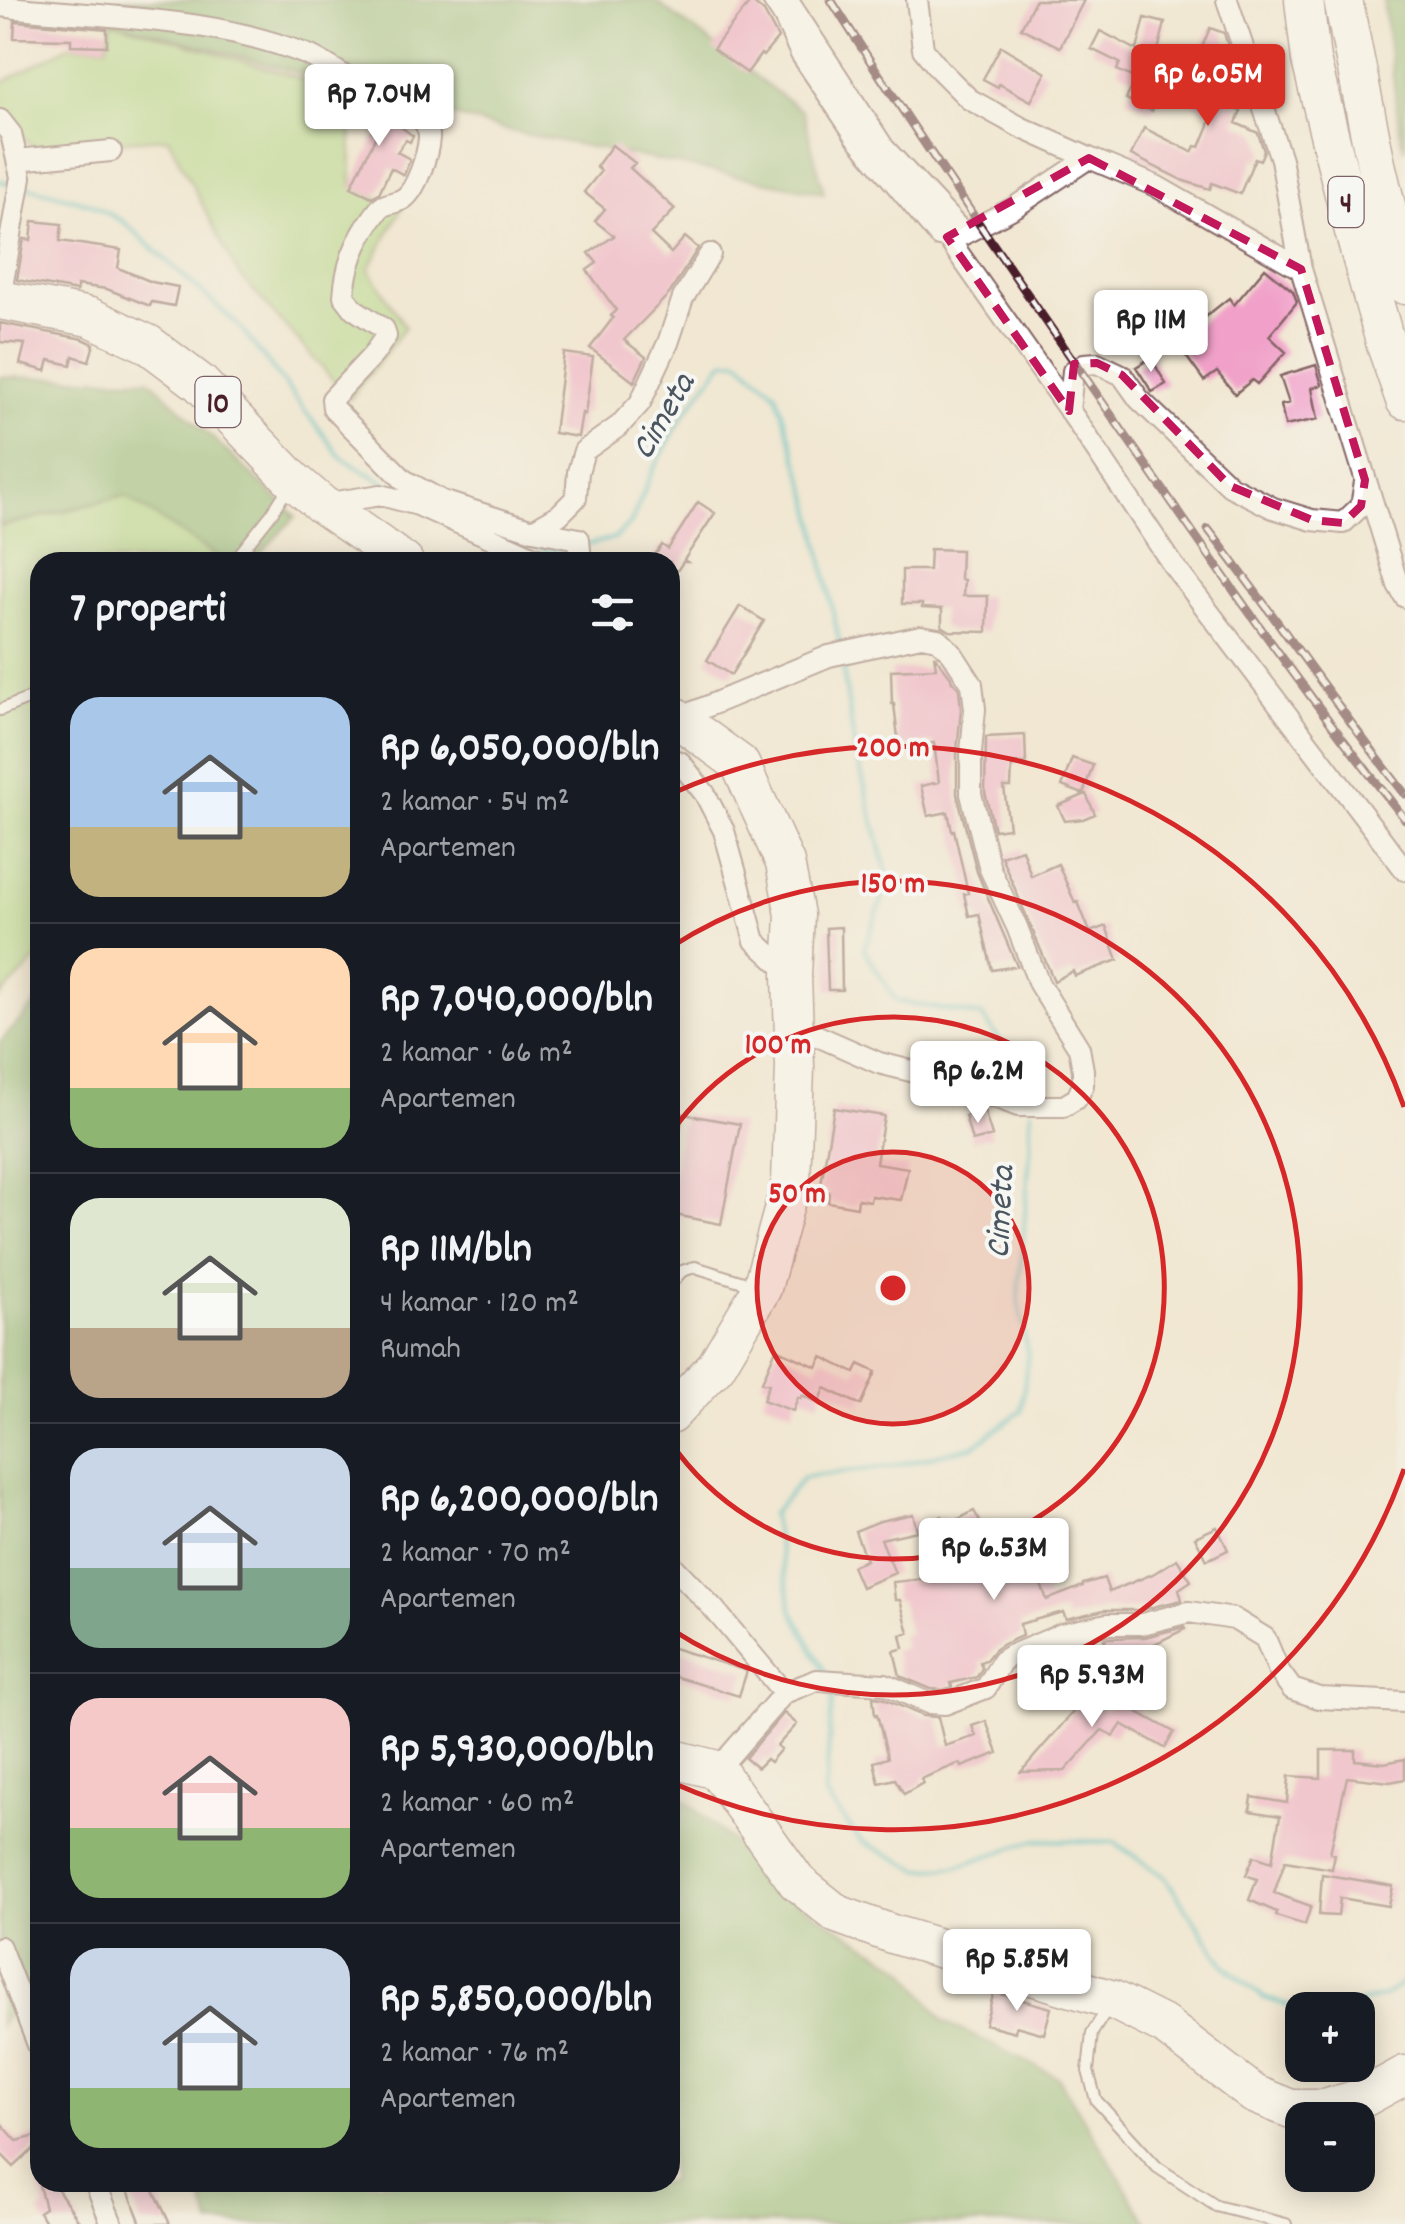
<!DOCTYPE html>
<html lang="id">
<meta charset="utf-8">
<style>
body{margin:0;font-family:Dekko,sans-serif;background:#242831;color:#f1f3f6;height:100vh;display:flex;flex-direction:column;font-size:38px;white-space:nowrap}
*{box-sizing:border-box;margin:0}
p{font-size:32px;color:#9ea1a6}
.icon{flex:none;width:55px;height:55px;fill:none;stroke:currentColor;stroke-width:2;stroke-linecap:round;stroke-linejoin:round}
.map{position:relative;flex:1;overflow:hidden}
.details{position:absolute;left:30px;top:552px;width:650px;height:1640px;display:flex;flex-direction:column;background:#171b24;border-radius:30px;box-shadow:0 5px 25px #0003}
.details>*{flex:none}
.fabs{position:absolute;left:1285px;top:1992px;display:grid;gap:20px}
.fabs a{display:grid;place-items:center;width:90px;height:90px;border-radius:20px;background:#171b24;box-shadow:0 5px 25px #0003;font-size:50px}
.price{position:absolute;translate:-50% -85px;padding:0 22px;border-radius:10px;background:#fff;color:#222;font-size:32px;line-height:65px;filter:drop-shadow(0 2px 5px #0008)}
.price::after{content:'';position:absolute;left:50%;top:60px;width:30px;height:22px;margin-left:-15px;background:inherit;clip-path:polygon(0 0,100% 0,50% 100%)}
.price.active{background:#d93025;color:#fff}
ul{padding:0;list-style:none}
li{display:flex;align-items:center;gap:30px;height:250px;padding:0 40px}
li+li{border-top:2px solid #363941}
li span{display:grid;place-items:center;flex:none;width:280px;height:200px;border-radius:30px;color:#555}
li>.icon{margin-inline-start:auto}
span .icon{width:120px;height:120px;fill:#fffc;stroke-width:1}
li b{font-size:42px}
h2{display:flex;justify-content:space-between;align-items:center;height:120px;padding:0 40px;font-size:42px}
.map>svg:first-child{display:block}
.green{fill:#acd783;stroke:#7b7b57;stroke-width:2.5}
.forest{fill:#89b871;stroke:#6a6c4e;stroke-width:2.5}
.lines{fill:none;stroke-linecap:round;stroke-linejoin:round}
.stream{stroke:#49b9bf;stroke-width:5}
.building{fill:#f1a1c9}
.lane-casing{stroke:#846565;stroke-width:14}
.street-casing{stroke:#846565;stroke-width:24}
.highway-casing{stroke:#846565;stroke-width:41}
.lane{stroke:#fff;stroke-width:10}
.street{stroke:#fff;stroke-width:20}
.highway{stroke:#fff;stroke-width:38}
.rail-casing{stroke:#4a1f2b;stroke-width:9}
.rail{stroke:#f6f6f2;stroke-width:5;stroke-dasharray:15;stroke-linecap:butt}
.marked{fill:none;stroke:#c2185b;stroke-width:8;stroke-dasharray:20 12;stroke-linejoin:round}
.ring{fill:none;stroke:#d62828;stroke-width:5}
.labels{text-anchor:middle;stroke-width:8;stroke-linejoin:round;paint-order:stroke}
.shield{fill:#f6f6f2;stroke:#7e6067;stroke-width:2.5}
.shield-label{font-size:30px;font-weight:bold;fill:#4a1f2b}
.water-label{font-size:35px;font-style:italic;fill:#4a555f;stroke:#f6f6f2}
.centre{fill:#d62828;stroke:#f6f6f2;stroke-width:5}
.ring-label{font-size:30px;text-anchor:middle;font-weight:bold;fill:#d62828;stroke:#f6f6f2;stroke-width:8;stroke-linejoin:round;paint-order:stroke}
</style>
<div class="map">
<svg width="1405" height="2224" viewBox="0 0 1405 2224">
<rect width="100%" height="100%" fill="#f6f6f2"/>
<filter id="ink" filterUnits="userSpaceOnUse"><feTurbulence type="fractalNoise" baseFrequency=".01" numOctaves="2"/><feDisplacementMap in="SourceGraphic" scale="20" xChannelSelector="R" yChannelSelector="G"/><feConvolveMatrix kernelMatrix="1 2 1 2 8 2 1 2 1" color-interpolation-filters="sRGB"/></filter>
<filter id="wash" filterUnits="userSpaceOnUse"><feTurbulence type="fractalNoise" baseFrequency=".0048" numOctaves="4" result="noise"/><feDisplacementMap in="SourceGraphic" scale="40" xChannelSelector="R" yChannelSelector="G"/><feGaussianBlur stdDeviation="2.25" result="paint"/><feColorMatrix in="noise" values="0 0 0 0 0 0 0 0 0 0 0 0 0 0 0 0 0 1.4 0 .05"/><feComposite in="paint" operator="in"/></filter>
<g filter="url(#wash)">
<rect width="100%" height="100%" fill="#f1e7d2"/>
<!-- green -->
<path class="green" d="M112,21L351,94L352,187L401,209L369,269L405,327L350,399L237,272L168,138L34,147L0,118V84L71,45L107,46Z
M125,496L224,562H40V956L0,997V527Z"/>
<!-- forest -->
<path class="forest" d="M118,0H654L803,112L824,193L504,130L112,21Z
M1383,0H1405V150L1401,139Z
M0,377L149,379L296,516L252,562H226L124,496L0,526Z
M40,999V1966L0,2026V1042Z
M670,1787L733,1843L781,1892L906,1969L943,2021L1058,2077L1148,2224H211L197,2183L670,2182Z"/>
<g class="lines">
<!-- stream -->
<path class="stream" d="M0,181L15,184
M25,186L89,203L124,222L239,326L342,458L399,491
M525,542L545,550L573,549
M583,546L615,538L631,523L652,472L682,417L724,361L739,360L776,393L811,502L840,646
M841,657L855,748L889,881L864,949L896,1001L982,1016L1031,1083V1100
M826,1674L792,1610L772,1514L804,1477L889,1467L974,1446L1021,1411L1028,1354L1018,1300L1031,1141V1111
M833,1688L825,1795L861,1841L920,1870L958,1866L1036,1840L1114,1842L1165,1877L1225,1966L1264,1998L1304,2010
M1330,2010L1383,1997L1405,1981"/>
</g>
<g id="blocks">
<!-- building -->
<path class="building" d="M1035,0H1084L1060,47L1021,28Z
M751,1L764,12L778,38L763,56L761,54L747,73L713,49Z
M1145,18L1165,23L1154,66L1169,73L1152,111L1126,99L1136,79L1117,70L1120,63L1091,49L1100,31L1137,50Z
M15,21L107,29V46L71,45V39L14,38Z
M1210,28L1224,33L1228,46L1215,76L1244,92L1235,109L1241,111L1236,123L1258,133L1264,151L1260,160L1255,158L1240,194L1212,183L1210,189L1184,181L1131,155L1144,128L1192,152L1195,146L1200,147L1214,113L1190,102L1192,97L1173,89L1180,71L1190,75Z
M1001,46L1046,73L1031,101L999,84L998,87L983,79Z
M350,96L387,116L413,136L410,142L406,140L397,152L410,159L404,175L391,168L379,193L372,197L351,187L377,134L372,131L377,126L343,110Z
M612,145L635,163L630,168L675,209L651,234L671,253L685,237L698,248L670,293L624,340L646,357L634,382L590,348L613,318L611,316L616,310L587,270L597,263L589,253L614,236L595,221L605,209L584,192L601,171L596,167Z
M33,221L62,224L60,241L121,250L118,268L152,282L178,287L174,306L152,302L150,306L107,289L77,285V291L17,280L24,239L31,240Z
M1265,268L1293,291L1297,302L1269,336L1286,352L1257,384L1252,380L1235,394L1217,372L1204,381L1173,338L1194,323L1195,325L1229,298L1234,305Z
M1156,309L1175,329L1150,351L1132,331Z
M0,323L83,339L94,344L89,361L73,356L71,365L49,360L46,371L20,364L25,344L0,342Z
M564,353L593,357L585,414L582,413L578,437L554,433Z
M1151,358L1166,384L1152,392L1136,367Z
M1316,365L1322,385L1312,388L1318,419L1285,426L1281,405L1289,403L1280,376Z
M698,502L715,513L684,560L687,562H683L670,581V562H650L662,545L668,549Z
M930,549L961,550L960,579L964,580L963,596H988L987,632L950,631L942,626V609L922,608V604H902V570H929Z
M740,606L764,621L731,675L707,660Z
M934,655L951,677L952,682H954L959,689L961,709L957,751V794L977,872L1017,966L992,970L979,914L969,916L964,894L968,893L954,830L952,831L948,812L928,816L921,786L939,782L934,743L899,747L894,704H892L891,670L936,668Z
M1025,735L1026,763L1012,764L1011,787H1004L1009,828L994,830L985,792L986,737Z
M1072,758L1093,765L1083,794L1062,786Z
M1086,794L1095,814L1083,819L1065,821L1058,806Z
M1022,849L1031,876L1058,864L1075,903L1078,902L1090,932L1106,926L1118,960L1075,976L1073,971L1054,981L1001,856Z
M841,927L842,990H828L826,928Z
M834,1108L884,1116L876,1163L908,1168L901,1200L871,1196L870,1201L858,1199L857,1207L828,1202L829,1192L820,1190Z
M984,1110L992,1136L972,1141L965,1116Z
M683,1114L740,1124L721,1224L670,1214V1184Z
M776,1349L817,1367L822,1357L855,1373L859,1364L876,1372L861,1405L825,1388L819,1403L802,1395L801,1398L798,1397L793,1411L763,1400L769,1384L762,1382Z
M974,1511L982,1525L980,1526L1000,1561L1028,1551L1047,1600L1083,1586V1584L1104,1578L1109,1592L1153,1574L1177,1559L1191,1581L1179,1589L1182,1600L1140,1610H1104L1066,1619L1063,1612L1020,1624L1022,1636L1003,1644L994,1650L986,1660L980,1662L982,1668L977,1677L951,1683L952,1687L943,1690L931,1689L900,1676L894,1651L904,1648L901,1635L909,1633L900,1600H895L893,1582L934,1578L926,1558L938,1554L921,1528L942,1516L947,1525Z
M913,1514L917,1531L881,1539L895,1573L861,1587L852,1566L866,1560L855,1531L880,1521Z
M1217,1527L1228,1550L1207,1560L1195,1537Z
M1184,1627L1185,1629L1154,1644L1156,1649L1131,1658L1133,1662L1111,1673L1098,1646L1106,1643L1104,1639L1108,1638L1145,1637Z
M670,1647L747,1671L739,1696L670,1675Z
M1075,1684L1104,1711L1120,1692L1139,1708L1136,1711L1174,1732L1165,1748L1122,1724L1114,1736L1102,1730L1065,1771L1021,1772L1073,1712L1060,1699Z
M873,1697L882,1698L923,1716L938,1717L945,1746L976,1736L972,1726L986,1721L998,1753L962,1767L960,1763L921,1779L923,1783L904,1794L895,1779L879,1783L874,1762L888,1758L877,1714L875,1715Z
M784,1713L797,1724L777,1746L781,1749L770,1762L766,1759L757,1768L745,1758Z
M1321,1750H1355V1760L1384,1763L1405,1759V1779L1390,1782L1347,1777L1330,1853L1335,1854L1332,1869L1285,1861L1274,1893L1311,1906L1305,1925L1276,1916L1277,1912L1249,1900L1257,1879L1246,1875L1254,1856L1272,1862L1280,1816L1250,1811L1252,1797L1287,1803L1289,1776L1321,1778Z
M1322,1874L1393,1886L1389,1906L1340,1898L1338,1916L1319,1915Z
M994,1992L1051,2008L1044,2034L1016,2026L1015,2032L985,2024Z
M0,2122L17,2141L40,2135V2143L14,2167L0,2153Z
M38,2182H53L81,2224H46L39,2212L45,2208Z
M125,2182H150L170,2224H141Z"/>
</g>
</g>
<g filter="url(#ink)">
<use href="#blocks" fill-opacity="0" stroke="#846565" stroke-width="2.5"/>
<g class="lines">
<defs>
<path id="lane" d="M233,562L272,513L290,485
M0,710L40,694
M670,1285L682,1271L695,1267L756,1286
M1109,2006L1092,2033L1088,2071L1096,2100L1157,2167L1216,2206L1286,2224"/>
<path id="street" d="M773,0L784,17L801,54L856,136L939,236L955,238L964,234L1015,207L1089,158L1156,186L1301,269
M917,0L923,49L940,70L969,99L1020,127L1089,158
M1227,0L1281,159L1301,269L1398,585L1405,597
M788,1L884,148L964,234
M0,6C102,18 212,16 308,55C331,65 351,82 373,95C391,105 431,112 429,138C428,154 416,191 403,199C396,203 388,203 381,207C378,210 375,215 372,219C355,243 346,266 344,296L354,309L384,329L386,336L373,355L332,399L333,408L404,480L442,501L533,530
M0,120L11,134L21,177L0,299
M17,160L111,151
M947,237L1076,420L1173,565L1405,870
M1069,411L1073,371L1084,364L1097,363L1122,375L1139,399L1230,486L1273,508L1312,520L1343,523L1361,506L1365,482
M323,504L381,495L418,505L534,557L552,562
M581,562L579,539L533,530L559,515L576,498L578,472L584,451L619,426L640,403L668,343L683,298L710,254
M679,718L829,656L921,636L938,639L952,653L972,684L975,709L971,752V794L990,869L1017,927L1039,984L1079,1048L1083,1070V1085L1077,1098L1064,1106H1018L959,1083L879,1063L795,1026
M670,759L680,762L705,794L724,831L755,941L792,975
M670,1563L714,1609L784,1693
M717,1770L784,1693L817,1680L885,1684L928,1703L945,1704L986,1688L1002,1661L1010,1656L1062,1634L1107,1624H1142L1189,1612L1234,1619L1265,1638L1279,1671L1292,1689L1319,1698L1405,1702
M0,1947L40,2050
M95,2182L112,2224"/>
<path id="highway" d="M1304,0L1311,60L1347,206L1386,345L1405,400
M1343,0L1376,164L1405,285
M0,300L90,317L148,344L200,383L293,480L321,504L404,562
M670,713L740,764L785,863L795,915L792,975L795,1067L791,1182L762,1288L716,1366L670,1415
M670,1758L717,1770L797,1882L837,1914L892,1934L1113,2000L1165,2026L1254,2094L1291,2109H1325L1365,2097L1405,2075"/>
</defs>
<!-- lane casing -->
<use href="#lane" class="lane-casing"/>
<!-- street casing -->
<use href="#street" class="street-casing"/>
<!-- highway casing -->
<use href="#highway" class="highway-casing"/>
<!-- lane -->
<use href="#lane" class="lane"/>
<!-- street -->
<use href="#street" class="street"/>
<!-- highway -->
<use href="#highway" class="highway"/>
<defs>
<path id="rail" d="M831,0C916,134 1007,265 1098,396C1197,539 1296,683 1405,819
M1208,529C1275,616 1337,707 1405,794"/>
</defs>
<!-- rail casing -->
<use href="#rail" class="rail-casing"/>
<!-- rail -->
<use href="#rail" class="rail"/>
</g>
</g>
<!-- marked area -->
<path d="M0 0H1405V2224H0ZM1089,158L1301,269L1365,480L1361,506L1343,523L1312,520L1230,486L1122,375L1097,363L1074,364L1069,411L947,237Z" fill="#f1e7d2" fill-opacity=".55" fill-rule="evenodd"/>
<path class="marked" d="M1089,158L1301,269L1365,480L1361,506L1343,523L1312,520L1230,486L1122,375L1097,363L1074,364L1069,411L947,237Z"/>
<!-- distance rings -->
<circle cx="893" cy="1288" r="136" fill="#d62828" fill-opacity=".12"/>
<g class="ring">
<circle cx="893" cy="1288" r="136"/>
<path d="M671 1133A271 271 0 1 1 671 1443"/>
<path d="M671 947A407 407 0 1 1 671 1629"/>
<path d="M1404 1469A542 542 0 0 1 673 1783M673 793A542 542 0 0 1 1404 1107"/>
</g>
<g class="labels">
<!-- shield labels -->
<g class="shield">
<rect x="1328.5" y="177" width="35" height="50" rx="8"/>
<rect x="195.5" y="377" width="45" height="50" rx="8"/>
</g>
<g class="shield-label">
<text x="1346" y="212">4</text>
<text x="218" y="412">10</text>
</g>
<!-- water labels -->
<g class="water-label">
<text transform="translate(661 415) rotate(-60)" y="12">Cimeta</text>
<text transform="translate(998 1212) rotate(-87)" y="12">Cimeta</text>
</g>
</g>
<circle cx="893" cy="1288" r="15" class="centre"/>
<g class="ring-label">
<text x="893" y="756">200 m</text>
<text x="893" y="892">150 m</text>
<text x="778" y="1053">100 m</text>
<text x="797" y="1202">50 m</text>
</g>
</svg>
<div class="fabs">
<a>+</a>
<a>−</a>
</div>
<b class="price active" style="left:1208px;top:129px">Rp 6.05M</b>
<b class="price" style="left:379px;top:149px">Rp 7.04M</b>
<b class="price" style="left:1151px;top:375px">Rp 11M</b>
<b class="price" style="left:978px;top:1126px">Rp 6.2M</b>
<b class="price" style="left:994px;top:1603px">Rp 6.53M</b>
<b class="price" style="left:1092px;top:1730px">Rp 5.93M</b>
<b class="price" style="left:1017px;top:2014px">Rp 5.85M</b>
<section class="details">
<h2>7 properti<svg class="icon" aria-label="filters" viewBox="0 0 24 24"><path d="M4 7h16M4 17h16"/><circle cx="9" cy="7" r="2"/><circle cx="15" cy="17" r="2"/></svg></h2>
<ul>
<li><span style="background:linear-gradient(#a9c7e8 65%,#c2b280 0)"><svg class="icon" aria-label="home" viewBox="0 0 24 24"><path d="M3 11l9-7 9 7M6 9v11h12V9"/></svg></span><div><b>Rp 6,050,000/bln</b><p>2 kamar · 54 m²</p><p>Apartemen</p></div></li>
<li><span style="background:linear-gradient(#ffd9b3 70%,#8fb573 0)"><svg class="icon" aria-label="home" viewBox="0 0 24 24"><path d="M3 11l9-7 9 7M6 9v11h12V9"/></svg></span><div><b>Rp 7,040,000/bln</b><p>2 kamar · 66 m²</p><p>Apartemen</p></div></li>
<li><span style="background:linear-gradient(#dfe7d0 65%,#b9a48a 0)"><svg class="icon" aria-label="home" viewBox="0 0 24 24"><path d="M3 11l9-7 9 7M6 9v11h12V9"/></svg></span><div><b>Rp 11M/bln</b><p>4 kamar · 120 m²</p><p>Rumah</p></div></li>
<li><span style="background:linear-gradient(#c9d6e8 60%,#7fa58c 0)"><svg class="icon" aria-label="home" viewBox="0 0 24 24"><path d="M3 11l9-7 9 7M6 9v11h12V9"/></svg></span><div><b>Rp 6,200,000/bln</b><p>2 kamar · 70 m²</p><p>Apartemen</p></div></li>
<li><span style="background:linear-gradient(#f6c9c9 65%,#8fb573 0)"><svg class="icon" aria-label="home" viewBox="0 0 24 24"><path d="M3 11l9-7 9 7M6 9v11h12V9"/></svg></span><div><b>Rp 5,930,000/bln</b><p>2 kamar · 60 m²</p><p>Apartemen</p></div></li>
<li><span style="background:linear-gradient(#c9d6e8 70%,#8fb573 0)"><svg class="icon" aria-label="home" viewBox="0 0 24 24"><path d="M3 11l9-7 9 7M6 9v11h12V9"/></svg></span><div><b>Rp 5,850,000/bln</b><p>2 kamar · 76 m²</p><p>Apartemen</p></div></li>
</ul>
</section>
</div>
